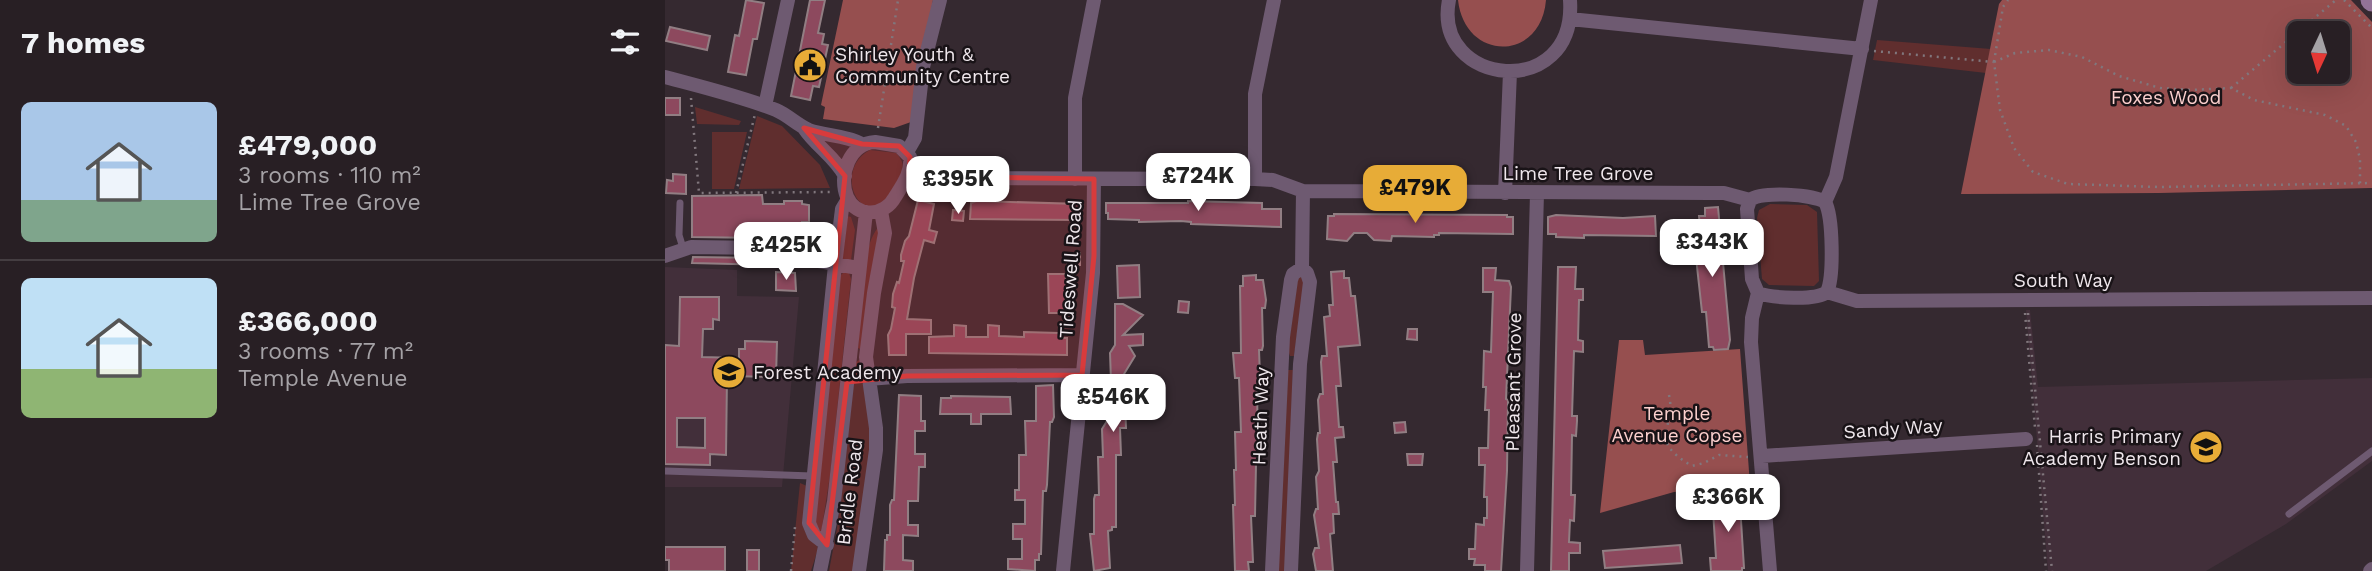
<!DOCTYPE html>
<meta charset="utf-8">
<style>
body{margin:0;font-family:"Work Sans",sans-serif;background:#30272c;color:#f1f3f6;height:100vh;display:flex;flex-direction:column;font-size:26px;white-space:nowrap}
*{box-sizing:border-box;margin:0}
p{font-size:23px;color:#a5a2a6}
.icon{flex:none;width:38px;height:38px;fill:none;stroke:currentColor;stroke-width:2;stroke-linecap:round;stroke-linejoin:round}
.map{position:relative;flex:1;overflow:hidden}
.drawer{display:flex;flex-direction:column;background:#281f24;width:665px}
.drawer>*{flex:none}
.needle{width:46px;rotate:184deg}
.fabs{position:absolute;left:1622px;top:21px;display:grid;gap:14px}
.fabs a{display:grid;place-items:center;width:63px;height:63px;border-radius:10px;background:#281f24;box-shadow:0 7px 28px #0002,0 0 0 2px #443d41;font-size:35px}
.price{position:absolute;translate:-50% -60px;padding:0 16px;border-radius:14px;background:#fff;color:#222;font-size:23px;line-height:46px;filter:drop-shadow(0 2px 4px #0008)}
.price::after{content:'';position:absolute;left:50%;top:42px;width:21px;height:16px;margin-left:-10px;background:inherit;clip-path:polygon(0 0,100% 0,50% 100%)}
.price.active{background:#e7ac37;color:#111}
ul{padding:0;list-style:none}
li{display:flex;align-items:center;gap:21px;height:175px;padding:0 21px}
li+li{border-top:2px solid #443d41}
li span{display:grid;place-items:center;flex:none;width:196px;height:140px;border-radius:10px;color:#555}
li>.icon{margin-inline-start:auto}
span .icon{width:84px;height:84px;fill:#fffc;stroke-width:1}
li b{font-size:30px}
h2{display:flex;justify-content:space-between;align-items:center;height:84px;padding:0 21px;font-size:30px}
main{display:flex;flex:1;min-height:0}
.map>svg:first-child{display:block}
.built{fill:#422f3a}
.green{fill:#602e2e}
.forest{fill:#964f4f;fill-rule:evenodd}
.building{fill:#8d495e;stroke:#917e83;stroke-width:2;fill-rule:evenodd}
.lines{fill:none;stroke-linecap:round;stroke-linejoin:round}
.path{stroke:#81777d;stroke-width:2.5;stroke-dasharray:2 5;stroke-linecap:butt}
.lane{stroke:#6e5a71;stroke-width:7}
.street{stroke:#6e5a71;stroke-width:14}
.secondary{stroke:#937397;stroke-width:21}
.marked{fill:#d83b3c;fill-opacity:0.2;stroke:#d83b3c;stroke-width:5;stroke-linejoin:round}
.labels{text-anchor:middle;stroke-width:5;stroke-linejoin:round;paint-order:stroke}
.poi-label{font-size:19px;fill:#efe7ec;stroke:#191317;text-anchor:start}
.park-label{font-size:19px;fill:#fcd0ce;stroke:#191317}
.street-label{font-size:19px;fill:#efe7ec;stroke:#191317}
</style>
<main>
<section class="drawer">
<h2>7 homes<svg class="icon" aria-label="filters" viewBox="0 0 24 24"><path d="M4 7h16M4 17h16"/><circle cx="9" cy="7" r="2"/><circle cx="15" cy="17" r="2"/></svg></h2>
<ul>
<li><span style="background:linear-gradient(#a9c7e8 70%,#7fa58c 0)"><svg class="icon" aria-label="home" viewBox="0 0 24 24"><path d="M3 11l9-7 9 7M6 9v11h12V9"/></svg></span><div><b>£479,000</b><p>3 rooms · 110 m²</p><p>Lime Tree Grove</p></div></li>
<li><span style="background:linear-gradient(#bfe0f5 65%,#8fb573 0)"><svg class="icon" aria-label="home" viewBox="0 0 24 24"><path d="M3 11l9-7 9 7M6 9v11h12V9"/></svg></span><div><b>£366,000</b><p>3 rooms · 77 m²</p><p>Temple Avenue</p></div></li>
</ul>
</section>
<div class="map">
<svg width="1707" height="571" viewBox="0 0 1707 571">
<rect width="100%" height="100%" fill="#352930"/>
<!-- built -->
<path class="built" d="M0,267L72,270V296L134,297L117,487H0Z
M1361,310H1365L1373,387L1707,378V461L1621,524L1541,571H1383Z"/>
<!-- green -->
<path class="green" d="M1212,40L1326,49L1321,73L1208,60Z
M30,107L76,121L74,125L32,124Z
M92,116L117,126L155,165L165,188L74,189Z
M47,132H82L69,189H47Z
M205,150L231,153C239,161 240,169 234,178C230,184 227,192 223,197C194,230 168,169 205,150Z
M1105,204L1142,205L1152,212L1154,281L1149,286L1104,285L1097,279L1092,218L1094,210Z
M182,216L186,217L190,230L186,260L178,259L177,256Z
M214,226L197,348L195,349L193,348C196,315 193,252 214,226Z
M179,272L184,273L186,279L165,475L156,533L148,522L175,276Z
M633,276H640L629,356H625L623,350Z
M196,359L207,435L190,571H164L172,528L191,362Z
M623,370H628L621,571H613Z
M135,483L142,486L138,526L142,535L152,545L153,549L146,571H126Z"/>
<!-- forest -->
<path class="forest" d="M178,0H268L246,122L229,128L158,119L160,107L156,105Z
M793,0H881C876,62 800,62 793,0Z
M1337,0H1686L1707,22V188L1494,193L1296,194L1334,4ZM1634,33H1673V72H1634Z
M954,340H978L980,355L1075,349L1085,485L1009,492L935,513Z"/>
<!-- building -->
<path class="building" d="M81,0L99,3L92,39H88L81,75L63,72L70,35L74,36Z
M145,0H160L153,33L159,34L157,44L163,45L154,87L148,86L145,100L126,96Z
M5,27L45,36L42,50L1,41Z
M0,98H15V115H0Z
M8,174L21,175V194L1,193L2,180L8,181Z
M97,195L98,204H119V201H137V204L144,205V222H137V242H119L104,238L27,237V196Z
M253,200L269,204L264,230L272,232L269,243L259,240L249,278L242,319L266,320V334H241V355H224L223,335L226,329L230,308L227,307L228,294L232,282L234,283L239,261H236V255L240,241L244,236Z
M312,201L416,204V220L305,219L306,203Z
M523,201L597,203V209H616V227L526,224V222L516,221L474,222V220L443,219V213H441V203H523Z
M1053,207L1065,340L1063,349L1049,350L1048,347H1044L1041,312H1037L1028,230L1035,229L1034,216H1040V208Z
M288,210L299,211L298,221L287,220Z
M669,214L842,215V217H848V234L774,233V235H769V237L727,236L726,241L709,240L702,233H689L682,241L662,239L663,216H669Z
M891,215L958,218L990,216L991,236L919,235V238L891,237V234H883V217Z
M403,253H415V265H402Z
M28,257L103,258L109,259L108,265L27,263Z
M474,265L475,297L453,298L452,266Z
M893,267H911L910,289H918V300H914L913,340L918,341V352L909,351L907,416H912V421L911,436L907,435L906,495H910L909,521L905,520L904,542L915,543V553H904V571H886Z
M818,268H831L830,280L844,281L846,287L841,399L843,400L842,471L836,571H820V565H809L810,559H804V549H810L811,524L819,525V518H822V497H819L820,465H814V448H823L824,410H820L821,387H818L819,351L826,352L828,292H818Z
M679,271V278H684L686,296H690L695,345L673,347L676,386H671L674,427H678L679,437L670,438L672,462H668L671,502H673L674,514H668L669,533L665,534L668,571H651L648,554L650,548H654L649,515L651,509H653L651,477L654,471L652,439L653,433H655L653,400L655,394H658L656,362L657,356H662L659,317L665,316L664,305H668L666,272Z
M111,272L130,273L131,291L111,290Z
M383,274H401L400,313H384Z
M591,275V280H598L601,300L600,308H597L598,346L597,350H594L595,376L592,382L593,464H591L590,516H586L588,562H583L584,571H570L568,505H570L569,470H571L570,432H576L574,378H570L568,353H576L575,286H578V276Z
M15,297H54V320L48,319V329H38L37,357L74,358V349H80V341L112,342L111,377L62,376L61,455L45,454V465L0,464V345L14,346ZM12,418H40V448L12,447Z
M514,301L524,302L523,313L513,312Z
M450,304H458L478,315L458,335L478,334V345L464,346L470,356L459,374L461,428H455L456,455H451V527H447V530L443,531L445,568L429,571L425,534H429V499L430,495H434L433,457H438L437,429L442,421L440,381H446L445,353L450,345Z
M289,325L301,326V337H323V325L334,326V336L359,337V332L394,333V338H402V355L264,353V337L289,336Z
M743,329H752V340L742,339Z
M388,385L389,417L387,422H385L382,485L381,491H378L376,554H374V560H370V571L343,569V559H357V539H348V524H360V500H350V490H354V455H361L360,421H371V386Z
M234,395L256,396V421H260V431H250V454H260V467H254L253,501H243V525H253V536L238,535V560L248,561V571H219L220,540H222V535H225V505L227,500H229Z
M286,396L345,397L346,414H316V424H306V414H275L276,398H286Z
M740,422L741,432L730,433L729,423Z
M742,454H758L757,465H743Z
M1074,489L1079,568H1077V571H1046L1045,558H1051L1048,510L1057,508L1055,490Z
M1015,545L1017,563L940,568L938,551Z
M0,547H60V571H4V560H0Z
M82,550H94V571H82Z"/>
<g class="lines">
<!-- path -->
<path class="path" d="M1679,0L1707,28
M1209,51L1329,62L1335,110L1349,148L1368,172L1403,184L1494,187L1707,183
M1329,62L1350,53L1384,50L1417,57L1454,76L1495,88L1526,90L1566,88L1589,100L1660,115L1681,126L1691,142L1695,159V184
M1329,62L1338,7L1343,0
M1566,88L1671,0
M26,98L34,193L166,192
M213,128L233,0
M71,193L90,114
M1360,313L1370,428
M1363,313L1387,571
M1004,395C1012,430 980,438 1027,466L1039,463L1054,455L1083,457
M1372,445L1381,571
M126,571L130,527"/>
<!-- lane -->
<path class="lane" d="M15,203L14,235L18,248
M0,471L147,476
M1624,514L1707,451"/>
<!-- street -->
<path class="street" d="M784,0C767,87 912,102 905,0
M905,19L1197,49
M0,77C37,87 75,96 111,110C123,115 132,125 144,130C161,136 181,135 197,144
M100,106L123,0
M139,128C151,146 170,157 180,176
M210,142L234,146L245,157C247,172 238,184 230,197C220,216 192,219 182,197C173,175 185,143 210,142Z
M242,152L250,138L258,67L275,0
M243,175L260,178L590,179L608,180L638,191L1045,193H1059L1085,200C1096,191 1148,194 1160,202
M410,179V98L429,0
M590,179V94L609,0
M840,193L845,72
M1085,200L1082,209L1087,279L1093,293L1087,318L1086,342L1105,571
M0,256L26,247L104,248L154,261L193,268
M1162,292L1192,301L1707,298
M1162,292C1169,277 1168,216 1160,202L1171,177L1206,0
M1093,293C1107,298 1151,301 1162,292
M203,379L242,376L417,375
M1097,456L1361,439
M162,545L149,535L144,523L170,265L177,209L183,199
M155,571L169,502L201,212
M194,571L211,450V428L201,357L209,293L220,233L216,211
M398,571L428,273L429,179
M607,571L618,337L626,280L628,274L637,268L638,191
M626,571L635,364L645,282L642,273L637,268
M862,571L872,193
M1705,571L1707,569"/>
<!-- secondary -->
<path class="secondary" d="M1706,0L1707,1"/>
</g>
<!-- marked area -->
<path class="marked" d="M139,128L197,144L234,146L245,157L244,176L429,179V256L417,375L242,376L182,382L162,545L144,523L180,176Z"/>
<!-- icons -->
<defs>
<symbol id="civic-disc" viewBox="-11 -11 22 22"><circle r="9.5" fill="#e7ac37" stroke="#191317"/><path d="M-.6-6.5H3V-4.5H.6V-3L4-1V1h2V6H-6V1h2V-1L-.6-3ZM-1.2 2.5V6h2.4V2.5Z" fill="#111"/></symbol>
<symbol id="school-disc" viewBox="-11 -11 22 22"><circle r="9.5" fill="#e7ac37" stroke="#191317"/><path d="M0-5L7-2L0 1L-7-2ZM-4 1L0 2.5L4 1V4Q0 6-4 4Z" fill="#111"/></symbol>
</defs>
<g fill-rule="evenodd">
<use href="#civic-disc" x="126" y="46" width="38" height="38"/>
<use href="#school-disc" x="45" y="353" width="38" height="38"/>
<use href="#school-disc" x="1522" y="428" width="38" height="38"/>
</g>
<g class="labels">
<!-- poi labels -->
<g class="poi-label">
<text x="170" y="61">Shirley Youth &amp;<tspan x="170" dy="22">Community Centre</tspan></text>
<text x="88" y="379">Forest Academy</text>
<text x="1516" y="443" text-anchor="end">Harris Primary<tspan x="1516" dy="22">Academy Benson</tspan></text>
</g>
<!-- park labels -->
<g class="park-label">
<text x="1501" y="104">Foxes Wood</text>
<text x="1012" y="420">Temple<tspan x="1012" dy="22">Avenue Copse</tspan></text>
</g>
<!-- street labels -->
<g class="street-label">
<text x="913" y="180">Lime Tree Grove</text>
<text transform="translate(405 269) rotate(-86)" y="7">Tideswell Road</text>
<text x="1398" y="287">South Way</text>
<text transform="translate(848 382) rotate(-89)" y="7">Pleasant Grove</text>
<text transform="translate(595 416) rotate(-88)" y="7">Heath Way</text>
<text transform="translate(1228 428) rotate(-4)" y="7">Sandy Way</text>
<text transform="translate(184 492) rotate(-83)" y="7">Bridle Road</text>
</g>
</g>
</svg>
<div class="fabs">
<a><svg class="needle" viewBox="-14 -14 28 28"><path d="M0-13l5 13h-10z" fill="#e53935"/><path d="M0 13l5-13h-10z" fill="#a5a2a6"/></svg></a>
</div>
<b class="price" style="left:533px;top:213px">£724K</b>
<b class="price" style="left:293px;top:216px">£395K</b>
<b class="price active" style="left:750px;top:225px">£479K</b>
<b class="price" style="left:1047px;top:279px">£343K</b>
<b class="price" style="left:121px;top:282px">£425K</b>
<b class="price" style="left:448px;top:434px">£546K</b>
<b class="price" style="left:1063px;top:534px">£366K</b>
</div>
</main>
